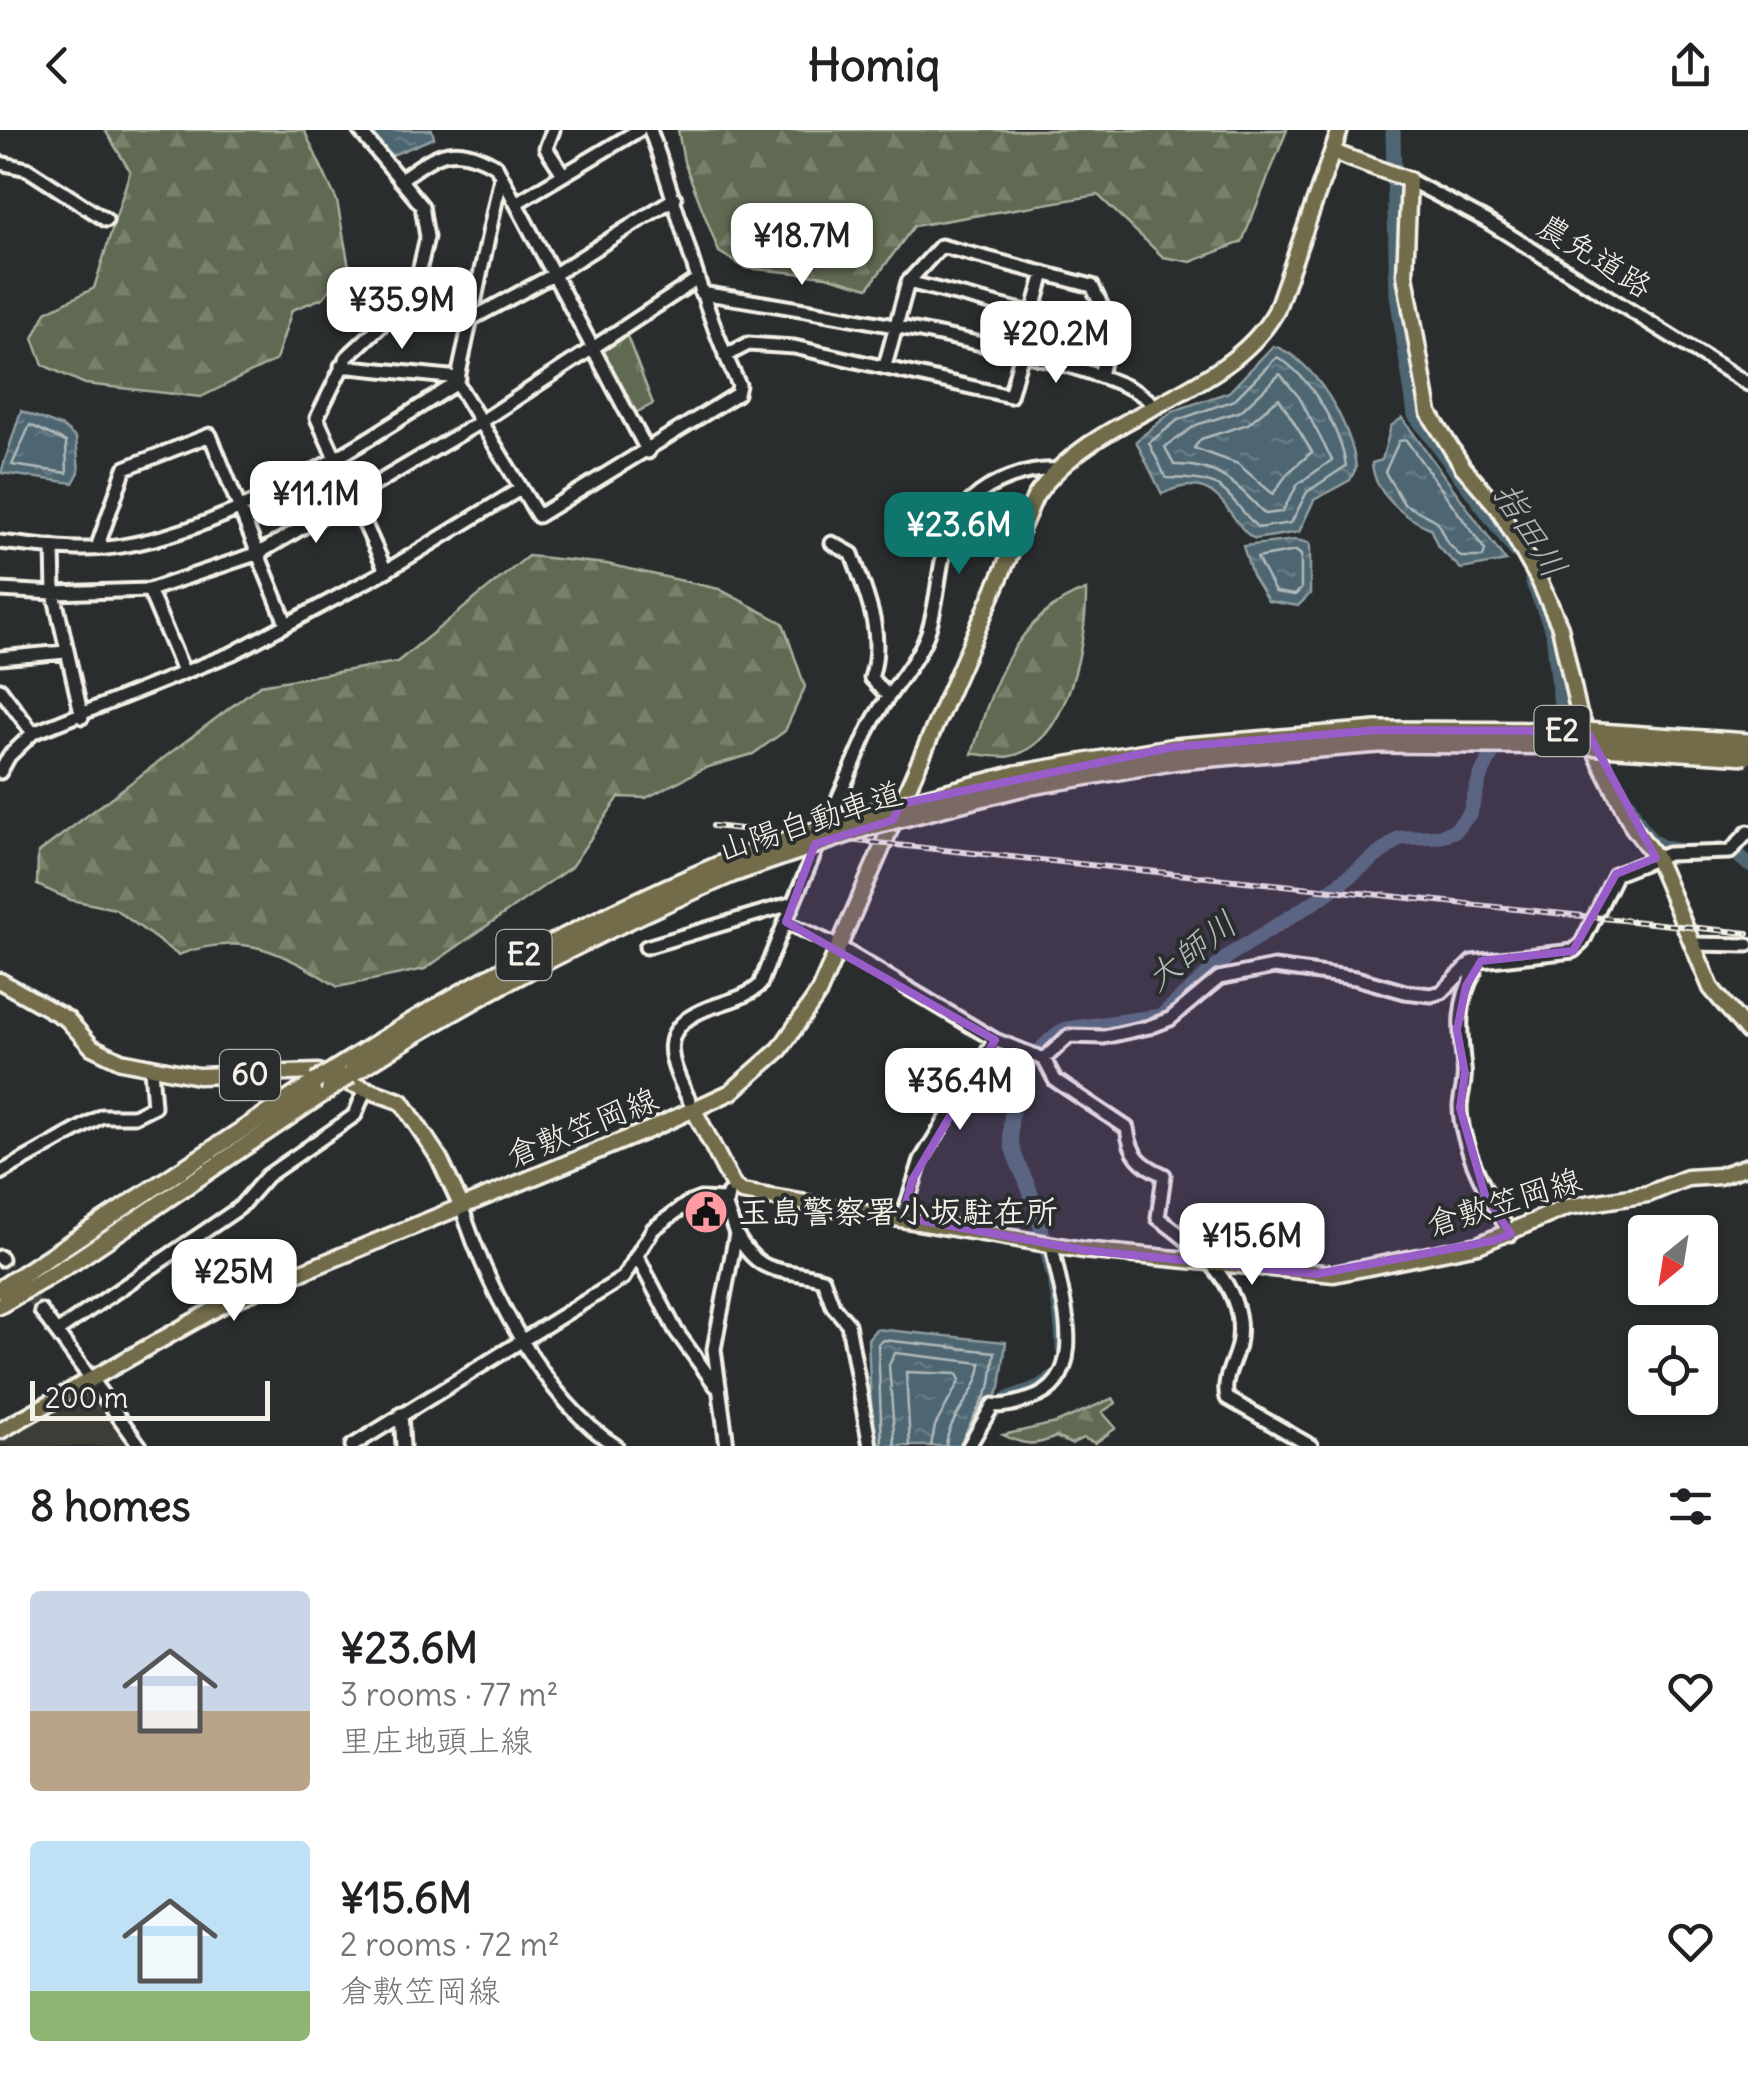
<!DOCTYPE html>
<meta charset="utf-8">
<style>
body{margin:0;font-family:Delius,"Klee One",sans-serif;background:#f6f6f6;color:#202124;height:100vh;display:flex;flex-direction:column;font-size:38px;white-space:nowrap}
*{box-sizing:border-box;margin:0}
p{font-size:32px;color:#757577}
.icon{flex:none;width:55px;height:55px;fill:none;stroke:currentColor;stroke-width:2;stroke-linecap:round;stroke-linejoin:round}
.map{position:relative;height:1316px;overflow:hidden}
.sheet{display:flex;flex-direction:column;background:#fff;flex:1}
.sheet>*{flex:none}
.needle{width:65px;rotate:210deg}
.fabs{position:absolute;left:1628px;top:1085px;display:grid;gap:20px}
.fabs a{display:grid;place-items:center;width:90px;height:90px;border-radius:10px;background:#fff;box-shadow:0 2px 8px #0004;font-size:50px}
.scale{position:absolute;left:30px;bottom:25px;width:240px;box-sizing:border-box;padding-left:10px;border:5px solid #f4f1e8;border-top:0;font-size:28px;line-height:35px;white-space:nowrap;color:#f4f1e8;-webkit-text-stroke:8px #2a2d2e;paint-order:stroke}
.price{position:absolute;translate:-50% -85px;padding:0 22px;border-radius:20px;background:#fff;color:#222;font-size:32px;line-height:65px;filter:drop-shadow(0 2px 5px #0008)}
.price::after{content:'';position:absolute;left:50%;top:60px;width:30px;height:22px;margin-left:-15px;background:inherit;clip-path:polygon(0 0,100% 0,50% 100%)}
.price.active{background:#0f766e;color:#fff}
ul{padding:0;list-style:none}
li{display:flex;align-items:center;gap:30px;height:250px;padding:0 30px}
li span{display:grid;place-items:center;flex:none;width:280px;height:200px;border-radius:10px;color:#555}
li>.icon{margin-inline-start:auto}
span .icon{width:120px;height:120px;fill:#fffc;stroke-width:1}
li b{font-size:42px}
h2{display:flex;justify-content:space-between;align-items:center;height:120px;padding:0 30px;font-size:42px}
header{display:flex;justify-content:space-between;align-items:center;height:130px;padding:0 30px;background:#fff;font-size:45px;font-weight:700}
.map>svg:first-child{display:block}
.built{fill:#3d3d38}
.forest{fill:url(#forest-firs);stroke:#aaae9d;stroke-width:2.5}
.park{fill:url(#park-tufts);stroke:#aaae9d;stroke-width:2.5}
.water{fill:url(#water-ripples);stroke:#909ea1;stroke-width:2.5}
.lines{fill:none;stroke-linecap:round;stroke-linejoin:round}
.shore{stroke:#b1b9b9;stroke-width:2.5}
.river{stroke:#4d6672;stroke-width:15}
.minor-tunnel{stroke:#484a4a;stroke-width:11;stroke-dasharray:11 5.5;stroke-linecap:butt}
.minor-casing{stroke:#f4f1e8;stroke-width:19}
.major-casing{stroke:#f4f1e8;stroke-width:21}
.highway-casing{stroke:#f4f1e8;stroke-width:22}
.minor{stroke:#2a2d2e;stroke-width:11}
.major{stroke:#726c4b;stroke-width:14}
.highway{stroke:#726c4b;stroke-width:15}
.rail-casing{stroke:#f4f1e8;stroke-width:6}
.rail{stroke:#2a2d2e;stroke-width:2.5;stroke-dasharray:8;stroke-linecap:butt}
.highway-bridge-casing{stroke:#f4f1e8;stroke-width:22;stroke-linecap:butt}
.highway-bridge{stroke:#726c4b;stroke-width:15}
.marked{fill:#995dc9;fill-opacity:0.2;stroke:#995dc9;stroke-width:8;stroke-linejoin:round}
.labels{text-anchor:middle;stroke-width:8;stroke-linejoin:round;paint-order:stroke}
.shield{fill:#2a2d2e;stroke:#b7b6b0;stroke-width:2.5}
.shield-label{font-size:30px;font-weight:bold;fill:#f4f1e8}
.street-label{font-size:32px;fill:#f4f1e8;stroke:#2a2d2e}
.poi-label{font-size:32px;font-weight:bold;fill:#f4f1e8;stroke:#2a2d2e;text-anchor:start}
.water-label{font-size:35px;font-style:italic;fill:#b1b9b9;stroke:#2a2d2e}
</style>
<header><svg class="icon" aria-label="back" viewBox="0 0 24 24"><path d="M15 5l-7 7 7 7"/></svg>Homiq<svg class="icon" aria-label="share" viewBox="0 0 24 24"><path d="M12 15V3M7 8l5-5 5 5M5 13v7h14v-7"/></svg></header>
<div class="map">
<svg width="1748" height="1316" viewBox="0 0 1748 1316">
<defs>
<pattern id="forest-firs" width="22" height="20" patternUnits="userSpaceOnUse" patternTransform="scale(2.5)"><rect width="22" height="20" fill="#606b52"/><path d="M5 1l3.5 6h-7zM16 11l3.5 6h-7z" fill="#77816b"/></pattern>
<pattern id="park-tufts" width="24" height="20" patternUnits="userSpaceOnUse" patternTransform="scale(2.5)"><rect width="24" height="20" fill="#606b52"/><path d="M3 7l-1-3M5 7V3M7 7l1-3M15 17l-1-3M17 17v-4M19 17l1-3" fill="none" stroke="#77816b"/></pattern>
<pattern id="water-ripples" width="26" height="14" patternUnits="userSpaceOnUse" patternTransform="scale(2.5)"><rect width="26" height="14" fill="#4d6672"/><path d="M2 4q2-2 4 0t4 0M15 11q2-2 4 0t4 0" fill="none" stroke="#677c86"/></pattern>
</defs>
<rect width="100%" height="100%" fill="#2a2d2e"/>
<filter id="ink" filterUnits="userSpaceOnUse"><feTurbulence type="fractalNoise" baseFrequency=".01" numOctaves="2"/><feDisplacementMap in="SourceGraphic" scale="20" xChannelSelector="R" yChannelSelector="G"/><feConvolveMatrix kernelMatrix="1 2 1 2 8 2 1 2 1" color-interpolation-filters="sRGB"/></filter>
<g filter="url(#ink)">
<!-- built -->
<path class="built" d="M88,1260L93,1261L134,1316H0V1311Z"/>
<!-- forest -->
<path class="forest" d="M105,0H304L337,71L349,137L323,168L292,180L276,230L201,267L85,254L43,235L33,208L46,182L94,158L130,41Z
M678,0H1287L1242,112L1191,132L1163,127L1098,65L914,96L868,158L826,146L745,138L719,122L684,32Z
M528,426L607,434L719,459L783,493L805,557L785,601L753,624L705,638L646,668L619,667L571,737L425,839L338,857C281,822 244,800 178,825L115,779L71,770L37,755L38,723L260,555L397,532Z
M1086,460C1087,508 1069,614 1011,626C1000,629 983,624 972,624C992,557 1014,485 1086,460Z
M1113,1268L1116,1273L1102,1282L1116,1298L1095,1313L1083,1308L1071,1314L1056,1307C1035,1316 1025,1316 1003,1305L1056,1293Z"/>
<!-- park -->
<path class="park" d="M627,206L653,274L635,283L601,223Z"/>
<!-- water -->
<path class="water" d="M367,0H432L434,8L390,26Z
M1273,216C1314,227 1353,298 1356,338L1350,350L1314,370L1299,402L1255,409C1227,395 1222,334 1162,364L1136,311L1173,281L1229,262Z
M21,281L63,297L76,308L79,342L73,353L1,343Z
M1402,288L1506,431L1461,439L1438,417L1430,398C1404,388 1374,363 1372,333L1382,330L1391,296Z
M1296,410L1310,413V464L1298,476L1268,471L1252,445L1243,416Z
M876,1199L1006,1212L1000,1258L967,1316H873L868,1209Z"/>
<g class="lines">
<!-- shore -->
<path class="shore" d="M1277,227C1310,245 1340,299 1346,336L1307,362L1291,393L1258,398C1219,358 1229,349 1166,348L1149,313L1178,290L1234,270Z
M1280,244L1299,267L1332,330L1298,354L1282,382L1265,384C1237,355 1219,334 1174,335L1165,317L1196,295L1241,281Z
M1279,268L1312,322L1288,343L1273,364L1238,334L1194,318L1201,309L1248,294Z
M30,295L66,312L67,343L12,335Z
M1406,310L1485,420L1483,427H1461L1446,411L1437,391L1404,374L1385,342L1399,311Z
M1296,421L1301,425V459L1295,465L1275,462L1257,428Z
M882,1316L878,1214L883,1210L995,1222L991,1254L959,1316
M895,1316L889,1235L895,1223L981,1233C979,1264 948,1285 946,1316
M910,1316L906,1242L957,1244L960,1250L935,1296L931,1316"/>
<!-- river -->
<path class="river" d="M1393,0L1397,165L1415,285L1516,421
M1532,450L1553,502L1562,585L1589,602
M1531,603L1562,585
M1628,673C1640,697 1650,721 1680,720
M1718,719L1737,724L1748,734
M1063,1218C1063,1166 1044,1109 1030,1061C1024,1044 1013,1028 1011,1010C1006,971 1031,917 1067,899L1161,886L1231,824L1319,769L1400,708L1441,706L1456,700L1470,683L1480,647L1499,609
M992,1284C1007,1261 1033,1266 1052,1248"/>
<!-- minor-tunnel -->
<path class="minor-tunnel" d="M1,1129L41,1181"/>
<defs>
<path id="minor" d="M359,0L422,76L427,107L419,142L404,174L347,227L317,288L386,441
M553,0L546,18L563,44
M0,33L27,39L106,90
M400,50C438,23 452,11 496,36L648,322
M1409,50L1485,90L1748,254
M516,73L639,0
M908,152L1109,203
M701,163C771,174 1123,228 1153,275
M473,188L555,144L675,68
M725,226L748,214L794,217L1010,266L1044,143
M341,236L459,248
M885,236L908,152L941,116L1092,156L1111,195L1100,246
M457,253L538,386L737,264L739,255C699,173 682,85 650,0
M0,412C40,416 82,423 122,416C238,397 359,315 457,253L501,47
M832,413L852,424C867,467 885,504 871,548L887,565
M53,417L54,463L82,587
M97,418L125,338L210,305L286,493
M0,460L54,463L149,460L259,423L482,291L696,150
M149,460L183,541
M0,528L65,522
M0,559L33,603
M0,642L9,626L33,603L233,523L386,441L520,359
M786,792L839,817L995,910L1044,929L1055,950L1127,998C1130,1024 1140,1035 1164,1045L1158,1088C1199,1117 1249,1159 1238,1215C1234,1233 1222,1249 1227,1268L1311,1316
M1692,814L1748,815
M646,817L790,774
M1472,832L1475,841C1456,874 1460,903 1464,938C1466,951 1461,963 1460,976C1460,1016 1490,1072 1511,1104
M1044,929L1069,906L1104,907L1149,897L1170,889L1219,848L1274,837L1356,848L1405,862L1431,865L1442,862L1472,832L1573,821L1582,813L1616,744L1668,724L1730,722L1748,702
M694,980C669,930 651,896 717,875C732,870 748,866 760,855C793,769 831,686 867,603C882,568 913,540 927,505C944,460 933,407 972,370C991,351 1030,338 1056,340
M0,1043L102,986H134L154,976L151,939
M461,1075C486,1155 543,1270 616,1316
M903,1087L921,1030L995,910
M736,1104C762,1149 781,1137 823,1149L833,1176L848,1194L870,1316
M0,1127L1,1129
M638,1128L676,1201L716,1256
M41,1181L140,1316
M58,1201L239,1078L267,1046L355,985L365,960
M401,1284L403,1316
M352,1316L623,1148L653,1099L687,1074L700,1069L726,1070
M727,1316L714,1219L736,1104L726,1076L728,1064
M969,1316L993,1275C1003,1278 1019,1272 1030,1269C1094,1249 1059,1161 1052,1115"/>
<path id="major" d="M1333,22L1409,50L1405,145L1429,283L1463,337L1499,379L1539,450L1560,497L1579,584L1599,629L1633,697L1656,728L1711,858L1748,902
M0,851L67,889L92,917L121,931L198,946L318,942L402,972L439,1028L461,1075
M694,980L734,1057L742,1062L1083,1120L1334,1144L1478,1115L1567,1077L1648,1064L1687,1048L1719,1046L1748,1036
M0,1301L226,1173L651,999L731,962L780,919L818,864L1035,367C1094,280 1226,269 1276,181L1340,0"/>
<path id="highway" d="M1016,644L1174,617L1377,600
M1020,658L1177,631L1378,614
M337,938C461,858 587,790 723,733
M350,945C473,866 598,801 732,744
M0,1159L315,952
M0,1175L75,1131L330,959"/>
</defs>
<!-- minor casing -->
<use href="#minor" class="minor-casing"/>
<!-- major casing -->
<use href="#major" class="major-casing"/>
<!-- highway casing -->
<use href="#highway" class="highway-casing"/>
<!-- minor -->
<use href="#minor" class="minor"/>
<!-- major -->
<use href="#major" class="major"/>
<!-- highway -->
<use href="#highway" class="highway"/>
<defs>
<path id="rail" d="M713,696L1748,803"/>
</defs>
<!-- rail casing -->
<use href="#rail" class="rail-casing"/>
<!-- rail -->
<use href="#rail" class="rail"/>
<defs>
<path id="highway-bridge" d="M1377,600L1584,601L1748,612
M1378,614L1585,616L1748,626
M723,733L861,685L1016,644
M732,744L865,698L1020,658
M315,952L337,938
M330,959L350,945"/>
</defs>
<!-- highway-bridge casing -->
<use href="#highway-bridge" class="highway-bridge-casing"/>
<!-- highway-bridge -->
<use href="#highway-bridge" class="highway-bridge"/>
</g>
</g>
<!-- marked area -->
<path class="marked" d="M1377,600L1587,601L1656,728L1616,744L1573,821L1481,831L1466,856L1457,900L1465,943L1460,978L1485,1065L1511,1104L1492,1111L1317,1144L1083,1120L903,1087L912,1050L995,910L786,792L815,714L893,690L900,674L1174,617Z"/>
<!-- icons -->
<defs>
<symbol id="civic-disc" viewBox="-11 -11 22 22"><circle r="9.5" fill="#ff9aa2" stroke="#2a2d2e"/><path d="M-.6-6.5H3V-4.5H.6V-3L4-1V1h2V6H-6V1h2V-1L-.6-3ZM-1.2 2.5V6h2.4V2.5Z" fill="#111"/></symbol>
</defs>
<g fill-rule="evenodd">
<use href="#civic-disc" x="681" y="1057" width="50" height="50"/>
</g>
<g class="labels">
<!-- shield labels -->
<g class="shield">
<rect x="1534.5" y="576" width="55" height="50" rx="8"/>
<rect x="496.5" y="800" width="55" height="50" rx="8"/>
<rect x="220" y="920" width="60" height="50" rx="8"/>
</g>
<g class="shield-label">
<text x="1562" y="611">E2</text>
<text x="524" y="835">E2</text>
<text x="250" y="955">60</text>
</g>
<!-- street labels -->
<g class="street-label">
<text transform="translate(1595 126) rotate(32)" y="11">農免道路</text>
<text transform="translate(810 691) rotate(-18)" y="11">山陽自動車道</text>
<text transform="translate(582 997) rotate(-22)" y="11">倉敷笠岡線</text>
<text transform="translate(1504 1072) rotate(-17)" y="11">倉敷笠岡線</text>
</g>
<!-- poi labels -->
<g class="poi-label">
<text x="738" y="1093">玉島警察署小坂駐在所</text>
</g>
<!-- water labels -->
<g class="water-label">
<text transform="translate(1530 400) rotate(58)" y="12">指田川</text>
<text transform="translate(1191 821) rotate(-38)" y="12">大師川</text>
</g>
</g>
</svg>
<div class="fabs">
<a><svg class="needle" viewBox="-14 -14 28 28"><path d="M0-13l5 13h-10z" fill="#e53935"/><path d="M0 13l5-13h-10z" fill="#757577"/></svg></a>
<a><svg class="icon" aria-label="locate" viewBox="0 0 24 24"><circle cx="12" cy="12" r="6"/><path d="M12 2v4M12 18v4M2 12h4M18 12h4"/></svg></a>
</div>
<div class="scale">200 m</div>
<b class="price" style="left:802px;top:158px">¥18.7M</b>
<b class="price" style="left:402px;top:222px">¥35.9M</b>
<b class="price" style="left:1056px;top:256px">¥20.2M</b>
<b class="price" style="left:316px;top:416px">¥11.1M</b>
<b class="price active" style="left:959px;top:447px">¥23.6M</b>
<b class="price" style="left:960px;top:1003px">¥36.4M</b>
<b class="price" style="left:1252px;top:1158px">¥15.6M</b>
<b class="price" style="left:234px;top:1194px">¥25M</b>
</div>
<section class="sheet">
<h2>8 homes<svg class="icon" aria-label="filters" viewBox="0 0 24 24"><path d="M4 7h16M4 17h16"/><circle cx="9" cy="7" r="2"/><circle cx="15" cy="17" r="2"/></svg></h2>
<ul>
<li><span style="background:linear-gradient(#c9d6e8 60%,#b9a48a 0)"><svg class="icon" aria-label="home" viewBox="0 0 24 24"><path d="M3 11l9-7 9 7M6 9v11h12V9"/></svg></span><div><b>¥23.6M</b><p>3 rooms · 77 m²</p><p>里庄地頭上線</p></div><svg class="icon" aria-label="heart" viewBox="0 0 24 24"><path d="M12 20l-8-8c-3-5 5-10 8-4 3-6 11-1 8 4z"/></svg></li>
<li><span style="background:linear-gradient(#bfe0f5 75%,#8fb573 0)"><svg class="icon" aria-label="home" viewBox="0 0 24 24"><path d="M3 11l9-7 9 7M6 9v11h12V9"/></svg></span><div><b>¥15.6M</b><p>2 rooms · 72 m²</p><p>倉敷笠岡線</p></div><svg class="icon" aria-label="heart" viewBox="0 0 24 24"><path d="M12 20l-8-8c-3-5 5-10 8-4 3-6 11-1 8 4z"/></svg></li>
</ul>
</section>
